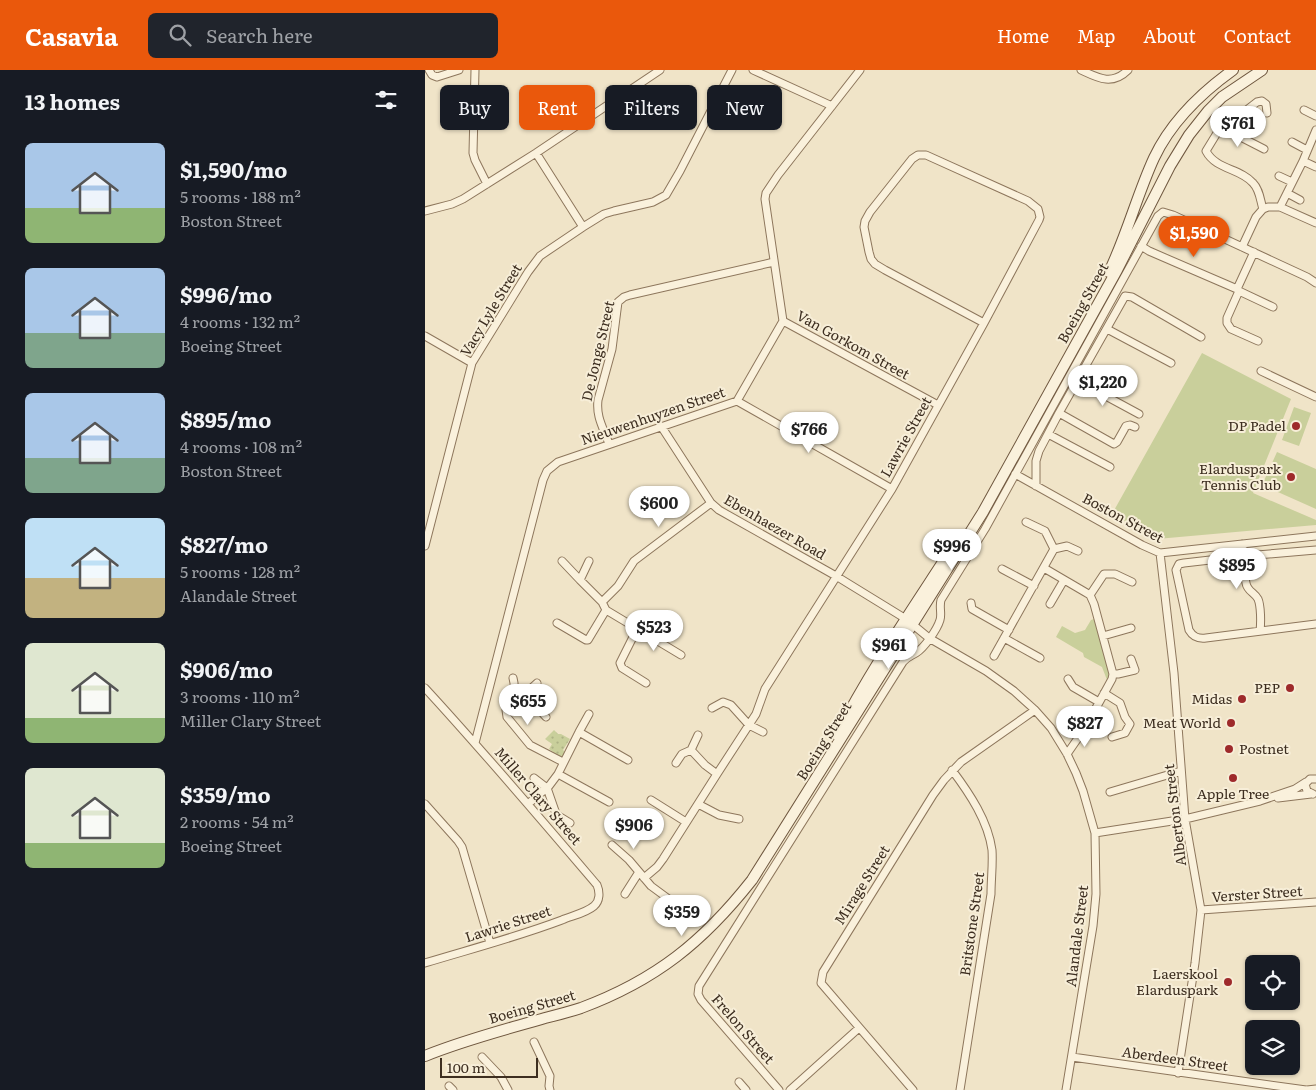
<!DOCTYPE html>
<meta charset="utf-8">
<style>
body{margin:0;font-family:Literata,serif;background:#20242c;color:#f1f3f6;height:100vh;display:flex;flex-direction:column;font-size:19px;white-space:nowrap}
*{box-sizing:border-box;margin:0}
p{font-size:16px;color:#9ea1a6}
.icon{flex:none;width:28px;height:28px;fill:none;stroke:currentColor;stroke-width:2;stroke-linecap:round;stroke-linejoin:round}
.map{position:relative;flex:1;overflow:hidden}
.details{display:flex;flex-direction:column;background:#171b24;width:425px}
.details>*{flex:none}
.guide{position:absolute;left:15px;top:15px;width:475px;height:45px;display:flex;gap:10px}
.fabs{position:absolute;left:820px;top:885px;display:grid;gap:10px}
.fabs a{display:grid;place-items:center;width:55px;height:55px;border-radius:8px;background:#171b24;box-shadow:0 1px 4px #0004;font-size:25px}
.scale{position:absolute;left:15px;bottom:12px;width:98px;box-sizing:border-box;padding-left:5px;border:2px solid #3d2e20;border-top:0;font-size:14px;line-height:18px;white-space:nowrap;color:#3d2e20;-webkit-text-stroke:4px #f7eed8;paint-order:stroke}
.price{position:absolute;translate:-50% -42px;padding:0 11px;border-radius:18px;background:#fff;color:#222;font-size:16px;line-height:32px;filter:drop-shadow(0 1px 2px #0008)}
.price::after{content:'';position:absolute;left:50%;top:30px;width:15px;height:11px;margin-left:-8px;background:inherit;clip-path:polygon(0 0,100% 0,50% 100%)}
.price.selected{background:#ea580c;color:#fff}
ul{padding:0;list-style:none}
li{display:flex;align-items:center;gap:15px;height:125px;padding:0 25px}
li span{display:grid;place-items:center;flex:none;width:140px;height:100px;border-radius:8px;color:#555}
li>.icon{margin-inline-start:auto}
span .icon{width:60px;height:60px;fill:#fffc;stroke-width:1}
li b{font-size:21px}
h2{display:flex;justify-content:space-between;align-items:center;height:60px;padding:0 25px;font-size:21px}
.pill{padding:0 18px;border-radius:8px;background:#171b24;box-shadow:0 1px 4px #0004;font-size:18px;line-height:45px}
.pill.selected{background:#ea580c;color:#fff}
header{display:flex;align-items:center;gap:30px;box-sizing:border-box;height:70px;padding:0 25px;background:#ea580c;color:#fff}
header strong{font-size:24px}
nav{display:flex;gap:28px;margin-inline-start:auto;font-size:18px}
.search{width:350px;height:45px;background:#20242c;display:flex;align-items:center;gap:12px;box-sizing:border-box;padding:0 18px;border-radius:8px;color:#9ea1a6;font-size:19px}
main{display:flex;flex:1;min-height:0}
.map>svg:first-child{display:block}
.grass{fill:url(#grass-dots)}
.park{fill:#c9cf9b}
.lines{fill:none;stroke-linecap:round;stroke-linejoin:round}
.street-casing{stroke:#8d765c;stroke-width:9}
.secondary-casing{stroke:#6f573f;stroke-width:12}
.street{stroke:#faf1dc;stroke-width:7}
.secondary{stroke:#faf1dc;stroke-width:10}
.poi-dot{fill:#9e2a2b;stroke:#f7eed8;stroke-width:2}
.labels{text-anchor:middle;stroke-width:4;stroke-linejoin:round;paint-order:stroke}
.street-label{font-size:14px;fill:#3d2e20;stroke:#f7eed8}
.poi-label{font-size:14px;fill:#3d2e20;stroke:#f7eed8;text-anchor:end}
</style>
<header>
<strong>Casavia</strong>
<div class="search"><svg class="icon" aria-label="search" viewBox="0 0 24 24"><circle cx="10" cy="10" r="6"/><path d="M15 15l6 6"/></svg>Search here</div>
<nav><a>Home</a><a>Map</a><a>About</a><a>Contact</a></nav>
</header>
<main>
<section class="details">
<h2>13 homes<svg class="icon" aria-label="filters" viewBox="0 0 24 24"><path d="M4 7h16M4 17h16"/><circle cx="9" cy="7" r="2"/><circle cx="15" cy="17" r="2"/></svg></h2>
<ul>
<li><span style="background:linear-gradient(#a9c7e8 65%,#8fb573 0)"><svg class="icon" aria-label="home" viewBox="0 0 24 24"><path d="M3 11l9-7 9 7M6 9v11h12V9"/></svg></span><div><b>$1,590/mo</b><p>5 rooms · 188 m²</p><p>Boston Street</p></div></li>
<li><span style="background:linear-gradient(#a9c7e8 65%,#7fa58c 0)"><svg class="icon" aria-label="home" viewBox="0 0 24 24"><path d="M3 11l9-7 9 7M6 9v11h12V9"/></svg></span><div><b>$996/mo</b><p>4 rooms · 132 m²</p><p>Boeing Street</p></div></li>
<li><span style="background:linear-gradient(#a9c7e8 65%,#7fa58c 0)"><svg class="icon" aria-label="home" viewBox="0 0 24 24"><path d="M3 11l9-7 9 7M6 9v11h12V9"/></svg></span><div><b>$895/mo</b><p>4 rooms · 108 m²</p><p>Boston Street</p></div></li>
<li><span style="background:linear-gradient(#bfe0f5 60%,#c2b280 0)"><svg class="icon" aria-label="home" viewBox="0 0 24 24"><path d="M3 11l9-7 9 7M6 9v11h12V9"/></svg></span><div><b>$827/mo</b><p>5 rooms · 128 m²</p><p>Alandale Street</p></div></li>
<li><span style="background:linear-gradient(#dfe7d0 75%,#8fb573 0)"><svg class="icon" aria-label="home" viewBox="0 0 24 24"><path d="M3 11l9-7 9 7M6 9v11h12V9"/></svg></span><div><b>$906/mo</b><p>3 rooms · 110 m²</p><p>Miller Clary Street</p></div></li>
<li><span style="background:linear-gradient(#dfe7d0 75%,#8fb573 0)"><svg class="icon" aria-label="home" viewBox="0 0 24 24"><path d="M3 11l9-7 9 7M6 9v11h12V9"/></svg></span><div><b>$359/mo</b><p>2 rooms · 54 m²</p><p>Boeing Street</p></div></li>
</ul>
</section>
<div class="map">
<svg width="891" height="1020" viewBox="0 0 891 1020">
<defs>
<pattern id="grass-dots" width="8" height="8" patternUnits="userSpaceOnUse" patternTransform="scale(1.25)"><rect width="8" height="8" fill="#c9cf9b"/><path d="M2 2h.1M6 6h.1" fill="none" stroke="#aeb285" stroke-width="1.8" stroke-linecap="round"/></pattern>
</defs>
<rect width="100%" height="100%" fill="#f0e4c8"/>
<!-- grass -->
<path class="grass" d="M129,660L133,664H136L145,669L138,680L140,682L137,687H135L124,679L127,674L120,669Z"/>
<!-- park -->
<path class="park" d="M777,283L866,329L828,423L891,450V455L732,469L687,444Z
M869,337L886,343L874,376L857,370Z
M852,382L891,399V439L837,415Z
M669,549L684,604L682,610L677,597L659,587L658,583L631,567L637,556L650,563L660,560L666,550Z"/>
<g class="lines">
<defs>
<path id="street" d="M4,0L7,5L12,7L34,0
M50,0L48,83L50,90L62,114
M328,0L407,36
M656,0C673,8 687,16 703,0
M879,40L891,46
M798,58L839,79
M867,72L882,80
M111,83L158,157
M878,91L891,97
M854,106L867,112
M862,123L875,130
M855,137L878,91L891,60
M838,139C835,130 835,120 828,113C815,98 791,100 781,81L792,63L832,32L837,31L841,34L842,43
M0,141L27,134L38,129L111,83L235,0
M716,176L724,181L812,219
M817,177L831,147L838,139L843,137H855L891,153
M829,182L812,219L814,221L802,248V253L806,259L833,271
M814,221L848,237
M358,251L513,335
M682,259L746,293
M0,266L47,293
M836,301L891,327
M653,311L714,344
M312,331L467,419
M634,343L689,374L692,372L701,356L705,355L710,357
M236,356L286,433L294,440L411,506L481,549L504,568L561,601L589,621L610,640L626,658L642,684L651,703L658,721L670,763L671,824L668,856L641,1020
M623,364L685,397
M184,374C178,357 171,347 173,330L187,279L193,232L199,227L205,225L349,192
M590,404L717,475L735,483L891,466
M611,416V391L614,381L634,343L700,226L707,227L776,267
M601,452L620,461L629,479
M817,474C821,487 818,500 821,513C822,521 830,523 833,529C836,536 836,553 835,561
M0,476L47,293L103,202L115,186L158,157L179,144L189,141L228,132L241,125L255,101L307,0
M891,480L820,486L759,493L754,494L751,500L764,560C768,567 773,569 781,568L891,554
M735,483L749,603L760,749L776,840L770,893L753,1003
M137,491L155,510
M164,491L155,510L177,532L181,540L256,585
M619,498L660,522L665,525L669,534L688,604L687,609L660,658L642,684
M577,499L609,516
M665,525L679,504H690L707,512
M177,532L193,516L209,491L286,433
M546,533L547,539L584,560
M625,534L639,510
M132,553L161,570H163L181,540
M212,559L195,593L197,598L221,613
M224,566L234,548
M678,566L706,558
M579,568L615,588
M569,586L629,479L642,476L653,481
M688,604H693L710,600L706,589
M88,608L89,613L90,627
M643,609L648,617L674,632
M0,618C59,682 115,748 172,815C175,822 175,831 169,836C161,843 146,846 137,850C92,867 46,879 0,893
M679,623L695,633L700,647L705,654L700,663L687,667
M100,624L112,613
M287,638L298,632L306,635L324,655L338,662
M121,647L100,624L90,627L82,635L81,640L82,647L105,675L138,692
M154,662L164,644
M273,665L266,680L280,695L292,704
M50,673L118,410L122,401L133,392L312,331L358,251L340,129L341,123L353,105L435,0
M251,693L257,684L266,680
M527,700C545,724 563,751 567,780C568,795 566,809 566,824L535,1020
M133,704L184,732
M109,708L122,718L130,741L132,745L145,753
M685,722L756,701
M888,724L882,721L880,714L885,709H891
M853,728L886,724
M226,730L261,752
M0,734L33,771L37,777L65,873
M103,734L124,716L133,704L154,662L203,690
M273,734L294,745L314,749
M670,763L760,749L835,731L870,719L881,712
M187,775L204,790L226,816L245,830
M219,808L232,797L238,789L292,704L331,644L340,619L467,419L559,253L614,150L615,147L613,139L603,131L501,85H493L487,89L445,142L440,151L439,157L444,182L446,189L450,194L460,200L559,253
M200,824L214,802
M776,840L891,832
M109,972L125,1006L124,1016L125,1020
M57,987L76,1007L83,1020
M647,987L881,1020
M314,1012L321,1020
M24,1016L28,1020
M354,1020L276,930L273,924L274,916L478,592C482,587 486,586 491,583C499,578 512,560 515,550C517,544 514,537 516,530L560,459L733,146L738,142L748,145L882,207L891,213
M365,1020L434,958
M488,1020L396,913L398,902L508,725L519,710L536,692L610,640
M882,1020L891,1019"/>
<path id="secondary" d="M684,202C702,165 712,125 729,88C746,52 776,23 808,0
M412,665C446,599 489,537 529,475
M0,986C39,970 79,960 120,948C132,945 144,942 156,938C231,910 278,872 327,810L558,442L692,200L745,96L764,65L783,41L797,27L837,0"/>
</defs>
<!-- street casing -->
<use href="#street" class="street-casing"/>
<!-- secondary casing -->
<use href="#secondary" class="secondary-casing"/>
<!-- street -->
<use href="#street" class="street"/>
<!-- secondary -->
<use href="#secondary" class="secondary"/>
</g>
<!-- markers -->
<g class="poi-dot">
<circle cx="871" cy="356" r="5"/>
<circle cx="866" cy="407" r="5"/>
<circle cx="865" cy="618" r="5"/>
<circle cx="817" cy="629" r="5"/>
<circle cx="806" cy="653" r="5"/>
<circle cx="804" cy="679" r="5"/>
<circle cx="808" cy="708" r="5"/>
<circle cx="803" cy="912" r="5"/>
</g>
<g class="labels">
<!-- street labels -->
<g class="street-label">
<text transform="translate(658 233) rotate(-61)" y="5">Boeing Street</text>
<text transform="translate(66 240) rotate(-59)" y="5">Vacy Lyle Street</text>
<text transform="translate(428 275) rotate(29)" y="5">Van Gorkom Street</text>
<text transform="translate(173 281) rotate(-77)" y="5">De Jonge Street</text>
<text transform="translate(228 346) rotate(-19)" y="5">Nieuwenhuyzen Street</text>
<text transform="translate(481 367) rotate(-61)" y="5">Lawrie Street</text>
<text transform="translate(698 448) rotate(28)" y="5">Boston Street</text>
<text transform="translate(350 457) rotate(30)" y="5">Ebenhaezer Road</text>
<text transform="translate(399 671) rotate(-58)" y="5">Boeing Street</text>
<text transform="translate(113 726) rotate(49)" y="5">Miller Clary Street</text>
<text transform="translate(750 745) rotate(-97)" y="5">Alberton Street</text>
<text transform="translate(437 815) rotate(-58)" y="5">Mirage Street</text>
<text transform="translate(832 824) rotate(-4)" y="5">Verster Street</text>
<text transform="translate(83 854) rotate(-18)" y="5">Lawrie Street</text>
<text transform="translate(547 854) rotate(-82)" y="5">Britstone Street</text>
<text transform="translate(652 866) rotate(-83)" y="5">Alandale Street</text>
<text transform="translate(107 937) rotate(-16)" y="5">Boeing Street</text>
<text transform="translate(318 959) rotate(49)" y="5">Frelon Street</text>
<text transform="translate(750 989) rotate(8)" y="5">Aberdeen Street</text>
</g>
<!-- poi labels -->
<g class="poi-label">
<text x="861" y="361">DP Padel</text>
<text x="856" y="404">Elarduspark<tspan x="856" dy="16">Tennis Club</tspan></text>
<text x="855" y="623">PEP</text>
<text x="807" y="634">Midas</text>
<text x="796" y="658">Meat World</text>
<text x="814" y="684" text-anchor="start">Postnet</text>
<text x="808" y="729" text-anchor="middle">Apple Tree</text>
<text x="793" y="909">Laerskool<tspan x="793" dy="16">Elarduspark</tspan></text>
</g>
</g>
</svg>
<div class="fabs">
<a><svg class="icon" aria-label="locate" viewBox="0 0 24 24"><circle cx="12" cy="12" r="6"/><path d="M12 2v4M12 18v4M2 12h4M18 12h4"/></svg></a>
<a><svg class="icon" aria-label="layers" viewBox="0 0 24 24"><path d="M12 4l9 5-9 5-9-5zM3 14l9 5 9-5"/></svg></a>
</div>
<div class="scale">100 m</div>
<b class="price" style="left:813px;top:78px">$761</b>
<b class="price selected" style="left:769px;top:188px">$1,590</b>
<b class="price" style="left:678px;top:337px">$1,220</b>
<b class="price" style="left:384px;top:384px">$766</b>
<b class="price" style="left:234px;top:458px">$600</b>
<b class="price" style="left:527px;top:501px">$996</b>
<b class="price" style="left:812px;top:520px">$895</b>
<b class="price" style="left:229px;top:582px">$523</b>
<b class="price" style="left:464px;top:600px">$961</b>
<b class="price" style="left:103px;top:656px">$655</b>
<b class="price" style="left:660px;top:678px">$827</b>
<b class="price" style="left:209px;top:780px">$906</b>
<b class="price" style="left:257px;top:867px">$359</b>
<div class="guide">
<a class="pill">Buy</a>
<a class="pill selected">Rent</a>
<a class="pill">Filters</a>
<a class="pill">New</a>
</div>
</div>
</main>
